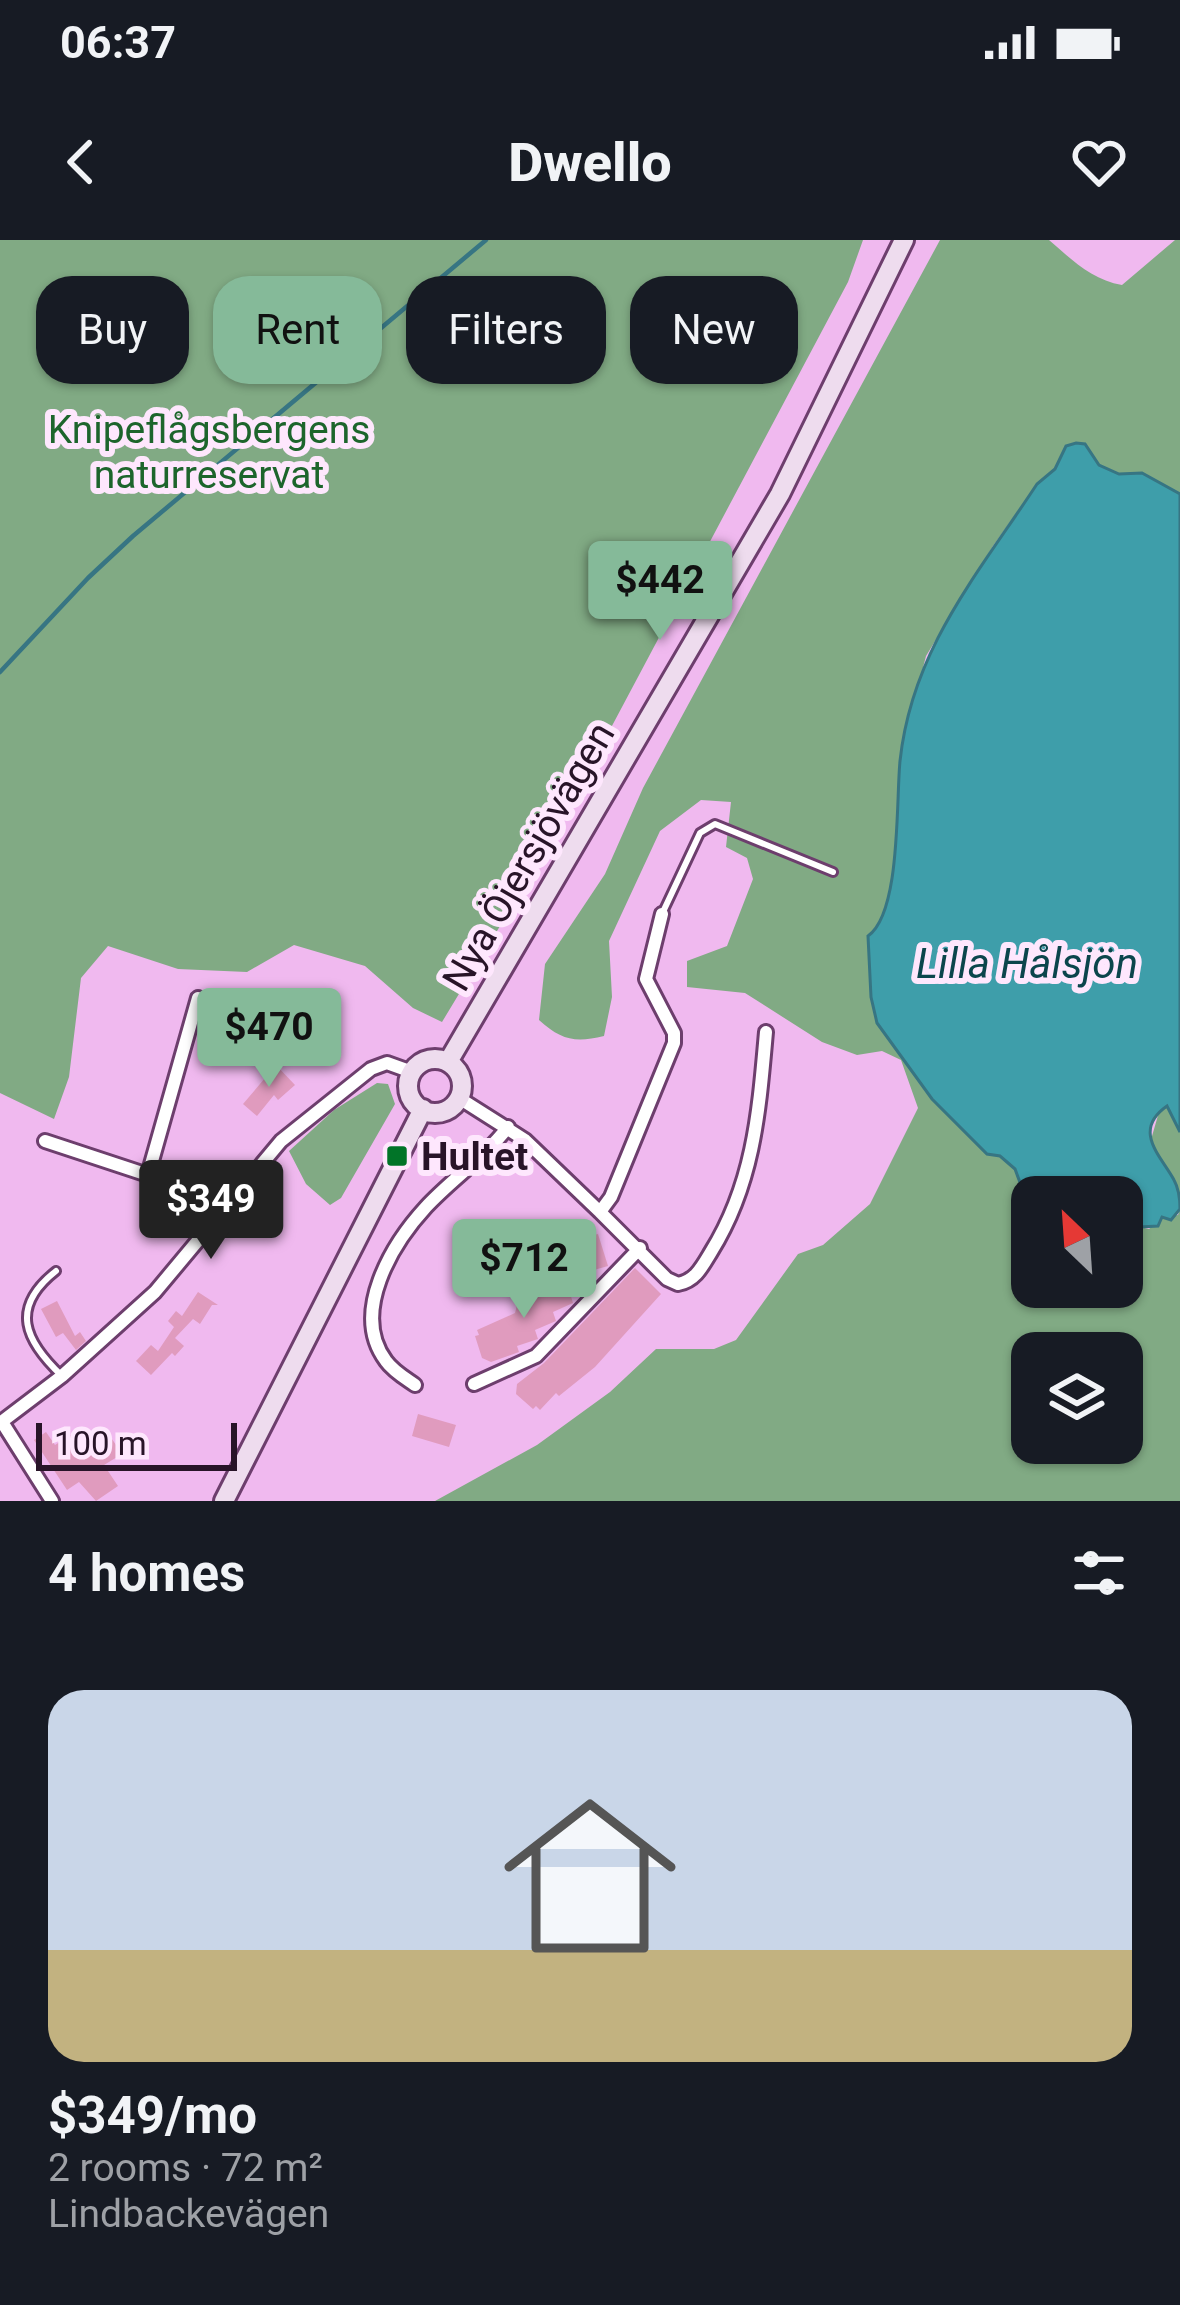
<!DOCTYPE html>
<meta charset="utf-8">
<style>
body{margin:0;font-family:Roboto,sans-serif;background:#242831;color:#f1f3f6;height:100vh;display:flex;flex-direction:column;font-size:45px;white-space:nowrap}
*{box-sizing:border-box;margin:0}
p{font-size:39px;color:#9ea1a6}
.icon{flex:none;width:66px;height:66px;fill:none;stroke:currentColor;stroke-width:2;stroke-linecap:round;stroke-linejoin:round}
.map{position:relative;height:1261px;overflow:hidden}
.details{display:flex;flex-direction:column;background:#171b24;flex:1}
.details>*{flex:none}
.top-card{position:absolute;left:36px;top:36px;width:1110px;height:108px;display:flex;gap:24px}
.needle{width:78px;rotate:335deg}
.tools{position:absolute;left:1011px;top:936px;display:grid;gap:24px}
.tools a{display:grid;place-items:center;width:132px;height:132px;border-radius:24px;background:#171b24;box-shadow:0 3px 9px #0004;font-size:60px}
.scale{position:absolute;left:36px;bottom:30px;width:201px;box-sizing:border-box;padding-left:12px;border:6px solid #281428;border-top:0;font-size:33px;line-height:42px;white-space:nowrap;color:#281428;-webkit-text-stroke:9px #fee7fd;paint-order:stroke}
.price{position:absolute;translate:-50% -102px;padding:0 27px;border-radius:12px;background:#85ba99;color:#111;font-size:39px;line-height:78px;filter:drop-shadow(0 3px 6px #0008)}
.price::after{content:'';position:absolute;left:50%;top:72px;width:36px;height:27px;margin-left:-18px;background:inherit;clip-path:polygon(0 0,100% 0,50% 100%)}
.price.selected{background:#222;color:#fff}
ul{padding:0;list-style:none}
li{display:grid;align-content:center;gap:24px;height:636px;padding:0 48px}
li+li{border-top:3px solid #363941}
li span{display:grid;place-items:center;height:372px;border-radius:36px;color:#555}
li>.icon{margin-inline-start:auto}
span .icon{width:216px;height:216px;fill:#fffc;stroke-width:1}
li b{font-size:51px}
h2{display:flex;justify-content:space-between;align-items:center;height:144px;padding:0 48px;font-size:51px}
.tag{padding:0 42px;border-radius:36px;background:#171b24;box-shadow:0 3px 9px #0004;font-size:42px;line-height:108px}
.tag.selected{background:#85ba99;color:#111}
.status{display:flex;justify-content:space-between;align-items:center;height:84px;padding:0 60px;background:#171b24;direction:ltr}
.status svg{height:33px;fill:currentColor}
header{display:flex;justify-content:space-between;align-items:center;height:156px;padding:0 48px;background:#171b24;font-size:54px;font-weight:800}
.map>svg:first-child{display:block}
.green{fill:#81aa84;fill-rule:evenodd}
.water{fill:#3e9eaa;stroke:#377583;stroke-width:3}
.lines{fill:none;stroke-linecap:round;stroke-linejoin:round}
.stream{stroke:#377583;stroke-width:4.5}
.building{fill:#e09bbe}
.lane-casing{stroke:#6d3e6d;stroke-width:12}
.street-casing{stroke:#6d3e6d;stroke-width:18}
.secondary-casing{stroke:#6d3e6d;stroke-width:24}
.lane{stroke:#fff;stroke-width:6}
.street{stroke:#fff;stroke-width:12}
.secondary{stroke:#eedcee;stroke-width:18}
.poi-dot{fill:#017428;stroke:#fee7fd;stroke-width:4.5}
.labels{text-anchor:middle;stroke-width:12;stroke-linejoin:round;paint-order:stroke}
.park-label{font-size:39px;fill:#1d652c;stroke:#fee7fd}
.street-label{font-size:39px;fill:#281428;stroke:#fee7fd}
.poi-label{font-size:39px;font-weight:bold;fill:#281428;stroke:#fee7fd;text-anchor:start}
.water-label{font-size:42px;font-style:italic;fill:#0b454c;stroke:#fee7fd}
</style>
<div class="status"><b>06:37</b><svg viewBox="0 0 49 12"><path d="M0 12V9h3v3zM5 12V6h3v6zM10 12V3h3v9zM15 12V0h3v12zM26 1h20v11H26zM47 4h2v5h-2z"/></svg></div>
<header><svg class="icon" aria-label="back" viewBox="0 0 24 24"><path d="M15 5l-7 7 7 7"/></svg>Dwello<svg class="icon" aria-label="heart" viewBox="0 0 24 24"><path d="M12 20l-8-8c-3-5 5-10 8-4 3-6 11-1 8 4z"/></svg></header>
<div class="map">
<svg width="1180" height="1261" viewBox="0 0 1180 1261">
<rect width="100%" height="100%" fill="#f0b9ef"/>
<!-- green -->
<path class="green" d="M0,0H863L848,42L546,610L442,782L413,768L365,726L294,705L247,732L178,729L108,706L81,738L69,837L54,879L0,853Z
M940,0H1049C1072,20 1092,40 1122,45L1175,0H1180V254L1142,233L1119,234L1099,225L1085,204L1066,207L1055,229L1037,244L993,306L926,416L900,518L896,625L870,727L871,757L888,799L933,859L986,913L1000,916L1015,929L1032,975V1047H1122C1122,1022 1120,1005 1140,987L1149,989L1163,977L1178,975L1180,969V1261H435L537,1205L610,1152L656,1109H714L736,1100L798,1014L823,1005L870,964L918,868L901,820L882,811L857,815L822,802L745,753L687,747V721L727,706L753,639L747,618L726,607L731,562L701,560L660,591L609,701L612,757L604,796C575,803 561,800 539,780L545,724L605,634L643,548ZM1032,1113H1122V1203H1032Z
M377,843L388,844L395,864L341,958L330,965L306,944L289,911L334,870Z
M1168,866L1180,892V961L1179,952L1150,903L1159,872Z"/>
<!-- water -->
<path class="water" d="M1076,203L1085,204L1099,225L1119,234L1142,233L1180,254V892L1167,866C1131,891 1162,917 1174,940C1179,949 1180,959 1180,969L1171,980L1162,977L1158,986L1140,987L1122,1010V957H1032V975L1015,929L1000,916L987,914L932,859L877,783L871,757L868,696C901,673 896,561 900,521C912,409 978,334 1037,244L1055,229L1066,206Z"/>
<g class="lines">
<!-- stream -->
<path class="stream" d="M0,432L88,338L133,296L486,0"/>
</g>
<!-- building -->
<path class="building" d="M276,825L295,845L278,860L274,855L257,876L243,864Z
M598,994L608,1026L587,1032L591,1044L582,1049L561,1029L571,1026V1012L588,1007L585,997Z
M635,1028L661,1054L595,1127L559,1156L556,1153L540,1170L536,1166L533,1169L516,1154L517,1144L544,1123Z
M564,1033L573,1063L553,1072L556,1081L535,1090L538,1099L517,1106L519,1112L491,1122L482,1118L475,1096L479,1095L477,1090L515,1073L517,1065L534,1059L535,1049L553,1043L551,1037Z
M198,1052L218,1065H212L200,1084L193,1079L175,1098L184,1106L175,1116L172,1113L151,1135L136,1121L151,1105L158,1111L174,1087L168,1081L176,1071L182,1076Z
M57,1061L75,1096L80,1092L86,1101L76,1110L63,1093L56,1097L41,1069Z
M418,1174L456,1185L449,1207L412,1196Z
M80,1189L91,1205L108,1193L122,1214L104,1225L118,1246L96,1261L79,1242L67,1250L34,1200L46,1192L55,1205Z"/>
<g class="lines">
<defs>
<path id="lane" d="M662,674L700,593L715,584L833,632
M56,1031C9,1068 25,1101 62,1136"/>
<path id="street" d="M459,858L525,900L600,972L611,957L674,803V793L646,739L662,674
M45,901L148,935L215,980
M148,935L198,758
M600,972L667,1039L678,1044C695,1041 702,1027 711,1012C754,943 759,871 766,792
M474,1144L536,1116L640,1008
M415,1145C405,1138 393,1131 386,1121C350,1073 392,1004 426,967C452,939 484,918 508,887
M2,1182L52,1261
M0,1183L62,1136L155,1052L281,901L371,829L387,823L412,832"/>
<path id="secondary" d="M408 846a27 27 0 1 1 54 0a27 27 0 1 1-54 0Z
M448,822L780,254L904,0
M224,1261L423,869"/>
</defs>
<!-- lane casing -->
<use href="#lane" class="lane-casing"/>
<!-- street casing -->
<use href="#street" class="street-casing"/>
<!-- secondary casing -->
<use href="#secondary" class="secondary-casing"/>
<!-- lane -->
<use href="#lane" class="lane"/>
<!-- street -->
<use href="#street" class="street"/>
<!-- secondary -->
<use href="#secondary" class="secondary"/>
</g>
<!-- markers -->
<rect class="poi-dot" x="385" y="904" width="24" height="24" rx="6"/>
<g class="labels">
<!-- park labels -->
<g class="park-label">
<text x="209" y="203">Knipeflågsbergens<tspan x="209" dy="45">naturreservat</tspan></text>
</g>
<!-- street labels -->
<g class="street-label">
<text transform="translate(528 616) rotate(-60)" y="14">Nya Öjersjövägen</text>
</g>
<!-- poi labels -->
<g class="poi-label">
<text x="421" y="930">Hultet</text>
</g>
<!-- water labels -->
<g class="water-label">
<text x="1027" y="738">Lilla Hålsjön</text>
</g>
</g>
</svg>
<div class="tools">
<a><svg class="needle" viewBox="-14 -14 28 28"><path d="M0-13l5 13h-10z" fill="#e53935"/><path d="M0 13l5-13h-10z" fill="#9ea1a6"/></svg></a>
<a><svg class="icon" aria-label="layers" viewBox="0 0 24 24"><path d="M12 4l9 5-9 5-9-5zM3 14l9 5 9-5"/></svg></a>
</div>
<div class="scale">100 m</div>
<b class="price" style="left:660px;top:403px">$442</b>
<b class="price" style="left:269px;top:850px">$470</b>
<b class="price selected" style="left:211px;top:1022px">$349</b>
<b class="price" style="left:524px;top:1081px">$712</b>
<div class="top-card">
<a class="tag">Buy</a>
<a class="tag selected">Rent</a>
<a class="tag">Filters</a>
<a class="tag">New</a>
</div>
</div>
<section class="details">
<h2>4 homes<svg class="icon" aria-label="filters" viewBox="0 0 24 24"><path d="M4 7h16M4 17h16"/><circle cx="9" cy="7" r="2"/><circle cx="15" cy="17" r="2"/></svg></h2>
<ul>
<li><span style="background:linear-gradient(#c9d6e8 70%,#c2b280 0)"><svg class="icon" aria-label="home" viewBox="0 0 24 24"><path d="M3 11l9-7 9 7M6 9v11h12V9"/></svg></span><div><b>$349/mo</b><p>2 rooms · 72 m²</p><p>Lindbackevägen</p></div></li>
</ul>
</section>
